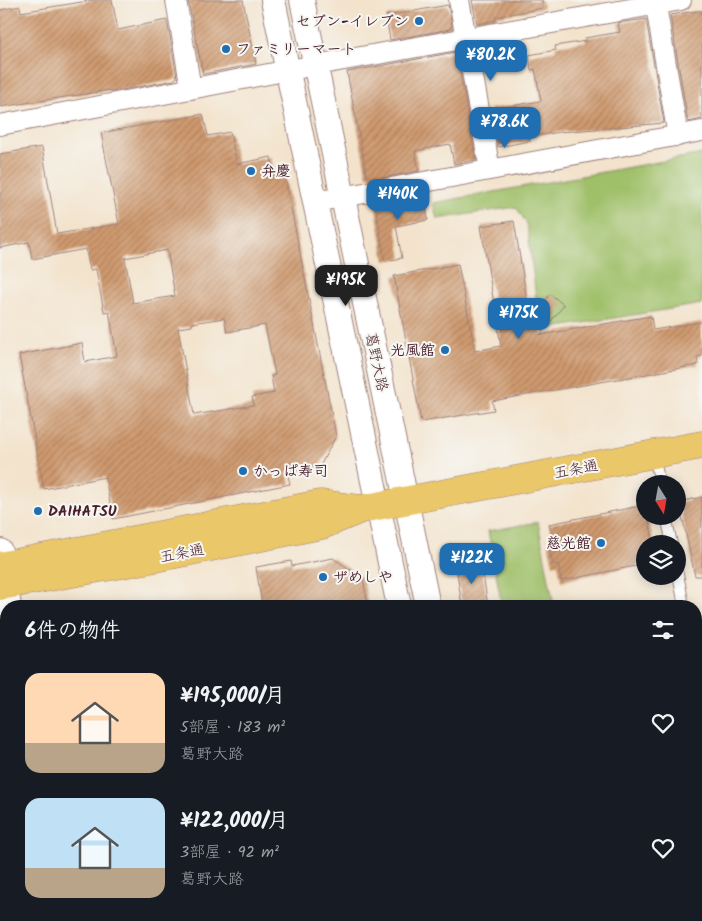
<!DOCTYPE html>
<html lang="ja">
<meta charset="utf-8">
<style>
body{margin:0;font-family:Kalam,"Klee One",sans-serif;background:#20242c;color:#f1f3f6;height:100vh;display:flex;flex-direction:column;font-size:19px;white-space:nowrap}
*{box-sizing:border-box;margin:0}
p{font-size:16px;color:#9ea1a6}
.icon{flex:none;width:28px;height:28px;fill:none;stroke:currentColor;stroke-width:2;stroke-linecap:round;stroke-linejoin:round}
.map{position:relative;flex:1;overflow:hidden}
.panel{position:absolute;left:0px;top:600px;width:702px;height:321px;display:flex;flex-direction:column;background:#171b24;border-radius:20px 20px 0 0;box-shadow:0 2px 12px #0003}
.panel>*{flex:none}
.needle{width:32px;rotate:169deg}
.controls{position:absolute;left:636px;top:475px;display:grid;gap:10px}
.controls a{display:grid;place-items:center;width:50px;height:50px;border-radius:50%;background:#171b24;box-shadow:0 2px 12px #0003;font-size:25px}
.price{position:absolute;translate:-50% -42px;padding:0 11px;border-radius:10px;background:#1f6fb2;color:#fff;font-size:16px;line-height:32px;filter:drop-shadow(0 1px 2px #0008)}
.price::after{content:'';position:absolute;left:50%;top:30px;width:15px;height:11px;margin-left:-8px;background:inherit;clip-path:polygon(0 0,100% 0,50% 100%)}
.price.on{background:#222;color:#fff}
ul{padding:0;list-style:none}
li{display:flex;align-items:center;gap:15px;height:125px;padding:0 25px}
li span{display:grid;place-items:center;flex:none;width:140px;height:100px;border-radius:15px;color:#555}
li>.icon{margin-inline-start:auto}
span .icon{width:60px;height:60px;fill:#fffc;stroke-width:1}
li b{font-size:21px}
h2{display:flex;justify-content:space-between;align-items:center;height:60px;padding:0 25px;font-size:21px}
.map>svg:first-child{display:block}
.pitch{fill:#9fbf67;stroke:#746f49}
.building{fill:url(#building-hatch);fill-rule:evenodd}
.lines{fill:none;stroke-linecap:round;stroke-linejoin:round}
.service-casing{stroke:#9e817c;stroke-width:12}
.minor-casing{stroke:#9e817c;stroke-width:22}
.tertiary-casing{stroke:#9e817c;stroke-width:26}
.trunk-casing{stroke:#9e817c;stroke-width:29}
.service{stroke:#fff;stroke-width:10}
.minor{stroke:#fff;stroke-width:20}
.tertiary{stroke:#fff;stroke-width:24}
.trunk{stroke:#eac769;stroke-width:28}
.poi-dot{fill:#1f6fb2;stroke:#f6f6f2;stroke-width:2}
.labels{text-anchor:middle;stroke-width:4;stroke-linejoin:round;paint-order:stroke}
.poi-label{font-size:15px;font-weight:bold;fill:#4a1f2b;stroke:#f6f6f2;text-anchor:start}
.street-label{font-size:15px;fill:#4a1f2b;stroke:#f6f6f2}
</style>
<div class="map">
<svg width="702" height="921" viewBox="0 0 702 921">
<defs>
<pattern id="building-hatch" width="6" height="6" patternUnits="userSpaceOnUse" patternTransform="scale(1.25)"><rect width="6" height="6" fill="#cf9a6f"/><path d="M-1 1l2-2M0 6l6-6M5 7l2-2" fill="none" stroke="#aa7d5b"/></pattern>
</defs>
<rect width="100%" height="100%" fill="#f6f6f2"/>
<filter id="ink" filterUnits="userSpaceOnUse"><feTurbulence type="fractalNoise" baseFrequency=".02" numOctaves="2"/><feDisplacementMap in="SourceGraphic" scale="10" xChannelSelector="R" yChannelSelector="G"/><feConvolveMatrix kernelMatrix="1 2 1 2 8 2 1 2 1" color-interpolation-filters="sRGB"/></filter>
<filter id="wash" filterUnits="userSpaceOnUse"><feTurbulence type="fractalNoise" baseFrequency=".0096" numOctaves="4" result="noise"/><feDisplacementMap in="SourceGraphic" scale="20" xChannelSelector="R" yChannelSelector="G"/><feGaussianBlur stdDeviation="1.12" result="paint"/><feColorMatrix in="noise" values="0 0 0 0 0 0 0 0 0 0 0 0 0 0 0 0 0 1.4 0 .05"/><feComposite in="paint" operator="in"/></filter>
<g filter="url(#wash)">
<rect width="100%" height="100%" fill="#f3e3cc"/>
<!-- pitch -->
<path class="pitch" d="M702,154V304L540,330L527,224L516,207L437,219L433,203Z
M538,522L554,606H502L488,531Z"/>
<g id="blocks">
<!-- building -->
<path class="building" d="M94,0H112L118,30L167,20L177,77L174,80L111,92V90L0,107V10L20,6L21,12Z
M188,0H243L256,64L203,74Z
M472,0H542L543,8L495,17L496,20L477,24Z
M448,5L452,25L450,29L390,40L386,16Z
M696,11H702V119L688,122L670,15Z
M646,19L664,123L560,132L529,137L530,141L498,147L491,109L541,101L535,69L531,70L529,55L556,50L555,46L586,41L585,38L620,32L618,23Z
M456,52L476,160L454,164L450,144L415,151L419,171L371,180L370,176L367,177L347,72Z
M203,114L208,136L230,132L237,164L271,157L275,179L285,177L336,436L320,466L287,472L290,484L113,519L105,477L44,489L19,355L82,343L85,362L117,356L109,311L104,312L96,269L90,270L86,249L32,259L29,242L0,248V154L42,147L57,234L119,224L101,133ZM167,250L175,296L133,303L125,258ZM224,318L227,332L265,325L275,375L271,376L274,393L252,397L254,405L194,415L178,328L192,326V323Z
M424,194L428,220L396,226L402,258L385,261L375,203Z
M514,221L530,319L550,294L564,305L540,335L651,316L653,330L702,322V356L697,357L698,365L492,401L494,410L421,422L394,276L458,264L475,351L501,346L481,226Z
M702,497V576H695L679,502Z
M645,505V516H648L654,544H645V564L561,581L558,564L553,565L548,542L553,541L549,524Z
M333,558L363,578L368,606H278L277,603L262,605L256,567L291,561L292,566Z
M481,562L488,606H462L456,566Z"/>
</g>
</g>
<g filter="url(#ink)">
<use href="#blocks" fill-opacity="0" stroke="#9e817c" stroke-width="1"/>
<g class="lines">
<defs>
<path id="service" d="M654,455L660,484
M666,516L672,544
M678,574L684,606
M696,668L699,683L702,682
M699,683L702,698
M696,815L702,814"/>
<path id="minor" d="M176,0L191,89
M459,0L490,170
M655,0L678,136
M0,125L316,65L681,0
M315,202L702,131"/>
<path id="tertiary" d="M273,0L399,606
M302,0L428,606
M0,551L9,606
M65,915L66,921
M462,915L464,921
M492,915L493,921
M697,921L702,920"/>
<path id="trunk" d="M0,566L320,504L360,509
M0,586L145,560L322,525L361,509L702,445"/>
</defs>
<!-- service casing -->
<use href="#service" class="service-casing"/>
<!-- minor casing -->
<use href="#minor" class="minor-casing"/>
<!-- tertiary casing -->
<use href="#tertiary" class="tertiary-casing"/>
<!-- trunk casing -->
<use href="#trunk" class="trunk-casing"/>
<!-- service -->
<use href="#service" class="service"/>
<!-- minor -->
<use href="#minor" class="minor"/>
<!-- tertiary -->
<use href="#tertiary" class="tertiary"/>
<!-- trunk -->
<use href="#trunk" class="trunk"/>
</g>
</g>
<!-- markers -->
<g class="poi-dot">
<circle cx="419" cy="21" r="5"/>
<circle cx="226" cy="49" r="5"/>
<circle cx="251" cy="171" r="5"/>
<circle cx="445" cy="350" r="5"/>
<circle cx="243" cy="471" r="5"/>
<circle cx="38" cy="511" r="5"/>
<circle cx="601" cy="543" r="5"/>
<circle cx="323" cy="577" r="5"/>
</g>
<g class="labels">
<!-- poi labels -->
<g class="poi-label">
<text x="409" y="26" text-anchor="end">セブン-イレブン</text>
<text x="236" y="54">ファミリーマート</text>
<text x="261" y="176">弁慶</text>
<text x="435" y="355" text-anchor="end">光風館</text>
<text x="253" y="476">かっぱ寿司</text>
<text x="48" y="516">DAIHATSU</text>
<text x="591" y="548" text-anchor="end">慈光館</text>
<text x="333" y="582">ザめしや</text>
</g>
<!-- street labels -->
<g class="street-label">
<text transform="translate(377 362) rotate(78)" y="5">葛野大路</text>
<text transform="translate(576 469) rotate(-11)" y="5">五条通</text>
<text transform="translate(182 553) rotate(-11)" y="5">五条通</text>
</g>
</g>
</svg>
<div class="controls">
<a><svg class="needle" viewBox="-14 -14 28 28"><path d="M0-13l5 13h-10z" fill="#e53935"/><path d="M0 13l5-13h-10z" fill="#9ea1a6"/></svg></a>
<a><svg class="icon" aria-label="layers" viewBox="0 0 24 24"><path d="M12 4l9 5-9 5-9-5zM3 14l9 5 9-5"/></svg></a>
</div>
<b class="price" style="left:491px;top:82px">¥80.2K</b>
<b class="price" style="left:505px;top:149px">¥78.6K</b>
<b class="price" style="left:398px;top:221px">¥140K</b>
<b class="price on" style="left:346px;top:307px">¥195K</b>
<b class="price" style="left:519px;top:340px">¥175K</b>
<b class="price" style="left:472px;top:585px">¥122K</b>
<section class="panel">
<h2>6件の物件<svg class="icon" aria-label="filters" viewBox="0 0 24 24"><path d="M4 7h16M4 17h16"/><circle cx="9" cy="7" r="2"/><circle cx="15" cy="17" r="2"/></svg></h2>
<ul>
<li><span style="background:linear-gradient(#ffd9b3 70%,#b9a48a 0)"><svg class="icon" aria-label="home" viewBox="0 0 24 24"><path d="M3 11l9-7 9 7M6 9v11h12V9"/></svg></span><div><b>¥195,000/月</b><p>5部屋 · 183 m²</p><p>葛野大路</p></div><svg class="icon" aria-label="heart" viewBox="0 0 24 24"><path d="M12 20l-8-8c-3-5 5-10 8-4 3-6 11-1 8 4z"/></svg></li>
<li><span style="background:linear-gradient(#bfe0f5 70%,#b9a48a 0)"><svg class="icon" aria-label="home" viewBox="0 0 24 24"><path d="M3 11l9-7 9 7M6 9v11h12V9"/></svg></span><div><b>¥122,000/月</b><p>3部屋 · 92 m²</p><p>葛野大路</p></div><svg class="icon" aria-label="heart" viewBox="0 0 24 24"><path d="M12 20l-8-8c-3-5 5-10 8-4 3-6 11-1 8 4z"/></svg></li>
</ul>
</section>
</div>
